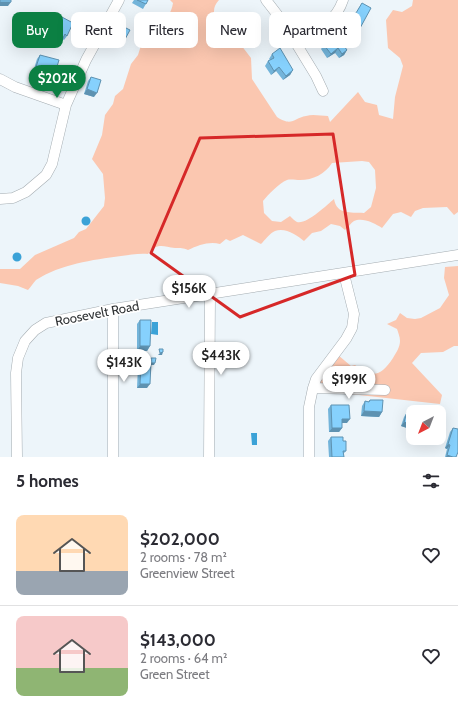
<!DOCTYPE html>
<meta charset="utf-8">
<style>
body{margin:0;font-family:Cabin,sans-serif;background:#f7f7f7;color:#2b2b33;height:100vh;display:flex;flex-direction:column;font-size:15px;white-space:nowrap}
*{box-sizing:border-box;margin:0}
p{font-size:13px;color:#7c7c81}
.icon{flex:none;width:22px;height:22px;fill:none;stroke:currentColor;stroke-width:2;stroke-linecap:round;stroke-linejoin:round}
.map{position:relative;height:457px;overflow:hidden}
.drawer{display:flex;flex-direction:column;background:#fff;flex:1}
.drawer>*{flex:none}
.banner{position:absolute;left:12px;top:12px;width:434px;height:36px;display:flex;gap:8px}
.needle{width:26px;rotate:222deg}
.controls{position:absolute;left:406px;top:405px;display:grid;gap:8px}
.controls a{display:grid;place-items:center;width:40px;height:40px;border-radius:8px;background:#fff;box-shadow:0 4px 16px #0002;font-size:20px}
.price{position:absolute;translate:-50% -34px;padding:0 9px;border-radius:14px;background:#fff;color:#222;font-size:13px;line-height:26px;filter:drop-shadow(0 1px 2px #0008)}
.price::after{content:'';position:absolute;left:50%;top:24px;width:12px;height:9px;margin-left:-6px;background:inherit;clip-path:polygon(0 0,100% 0,50% 100%)}
.price.current{background:#0b8043;color:#fff}
ul{padding:0;list-style:none}
li{display:flex;align-items:center;gap:12px;height:100px;padding:0 16px}
li+li{border-top:1px solid #e1e1e2}
li span{display:grid;place-items:center;flex:none;width:112px;height:80px;border-radius:8px;color:#555}
li>.icon{margin-inline-start:auto}
span .icon{width:48px;height:48px;fill:#fffc;stroke-width:1}
li b{font-size:17px}
h2{display:flex;justify-content:space-between;align-items:center;height:48px;padding:0 16px;font-size:17px}
.pill{padding:0 14px;border-radius:8px;background:#fff;box-shadow:0 4px 16px #0002;font-size:14px;line-height:36px}
.pill.current{background:#0b8043;color:#fff}
.map>svg:first-child{display:block}
.green{fill:#fbc7b0;fill-rule:evenodd}
.water{fill:#3ba2d7}
.lines{fill:none;stroke-linecap:round;stroke-linejoin:round}
.street-casing{stroke:#a4acb1;stroke-width:11}
.street{stroke:#fff;stroke-width:10}
.wall{fill:#73b4da}
.shaded-wall{fill:#5e92b1}
.building{fill:#86d1fd;stroke:#5e92b1}
.marked{fill:none;stroke:#d62828;stroke-width:3;stroke-linejoin:round}
.labels{text-anchor:middle;stroke-width:3.5;stroke-linejoin:round;paint-order:stroke}
.street-label{font-size:13px;fill:#303335;stroke:#fff}
</style>
<div class="map">
<svg width="458" height="457" viewBox="0 0 458 457">
<rect width="100%" height="100%" fill="#edf5fa"/>
<!-- green -->
<path class="green" d="M170,0H219C209,10 215,24 228,28L251,58L252,79L277,117C292,127 294,118 306,116C313,114 321,116 328,116L330,122L358,92L365,102L377,105L379,115L393,119L395,97L403,66L400,58L388,48L386,20L393,10L402,12L412,6L413,0H458V212L454,215L447,207L423,208L415,211L411,217L401,212L393,214L382,228C375,223 362,217 354,221C351,223 348,227 345,230L340,226L331,224L321,231L312,233L304,241C297,235 285,227 275,231C270,233 265,240 261,244L243,235L230,241L226,239L220,244C210,241 198,245 188,250C183,248 181,248 175,248C163,247 158,242 148,254C139,253 130,255 121,256C92,260 61,264 36,280C33,283 31,287 28,290L18,286L0,283V269H20L35,255L74,238L79,232L86,229L104,206L105,198L103,174L92,159L102,135L105,115L113,104L115,96L123,89L131,64L138,55L145,33L144,27C159,23 170,21 173,3ZM362,161L369,162L375,170L376,188L371,207L364,213C350,212 337,215 334,199C327,205 306,225 297,222C295,221 292,218 290,216L281,222L272,221L264,213L263,201C268,195 279,183 287,180C290,179 296,180 300,180C313,180 325,174 332,163Z
M458,266V346H454L443,352L421,353L412,363L442,395L440,404L314,390L338,355L351,366L355,365C373,379 381,376 393,358C396,353 400,347 400,341C400,337 398,332 397,329L387,324L396,320L400,313L407,318L415,319L421,318L440,308L449,295L444,278L445,267Z"/>
<!-- water -->
<path class="water" d="M81.5 221a4.5 4.5 0 1 1 9 0a4.5 4.5 0 1 1-9 0Z
M12.5 257a4.5 4.5 0 1 1 9 0a4.5 4.5 0 1 1-9 0Z
M152,322H158V335L151,334Z
M251,433H257V445H252Z"/>
<g class="lines">
<defs>
<path id="street" d="M266,0L283,22L316,76L323,91
M297,45C315,33 336,22 343,0
M0,79L15,87L66,105
M0,199L13,198L26,192L46,175L52,164L66,105L86,60L119,0
M113,309V457
M313,388L385,390
M17,457L16,373L18,358L25,341L35,330L46,323L113,309L458,255
M209,457L210,295
M309,457V407L313,388L316,379L346,339L352,328L354,314L344,274"/>
</defs>
<!-- street casing -->
<use href="#street" class="street-casing"/>
<!-- street -->
<use href="#street" class="street"/>
</g>
<!-- wall -->
<path class="wall" d="M134,0H148L143,9L132,3Z
M362,3L359,30L356,34L346,29L352,17L355,13H356Z
M60,16L67,36L64,40L62,39L58,47L46,41L57,20Z
M122,26L123,43L120,47L113,43L119,30Z
M347,43L345,47L347,50L344,55L339,58L335,53L327,58L321,49L324,45Z
M272,54L293,70L290,75L283,80L276,71L271,75L265,66L268,61L270,60L269,59Z
M40,55L55,73L51,77L33,72L37,59Z
M91,77L94,97L84,94L88,81Z
M140,320L150,346L147,351H137V324Z
M151,358L154,365H151L147,388H137L138,366L141,362H150V361Z
M370,400L382,412L379,417L361,416L362,406L365,401L368,402Z
M331,405L347,423H342V428L339,432H329L328,409Z
M407,412L413,414V430L401,426L404,417Z
M453,428L456,457H445L447,449L445,448L450,432Z
M331,437L343,441L346,451L343,454L344,457H329L328,441Z"/>
<!-- shaded-wall -->
<path class="shaded-wall" d="M0,2H11L8,6H0Z
M338,48L335,53L327,58L331,54Z
M347,50L344,55L339,58L342,54Z
M36,67L55,73L51,77L33,72Z
M279,67L276,71L271,75L274,71Z
M293,70L290,75L283,80L286,76Z
M87,89L97,93L94,97L84,94Z
M140,346H150L147,351H137Z
M163,352L162,355H158L160,353Z
M151,363H155L154,365H150Z
M140,384H150L147,388H137Z
M364,411L382,412L379,417L361,416Z
M342,419H350L347,423H339Z
M404,422L413,425V430L401,426Z
M332,428H342L339,432H329Z
M448,444L450,445L447,449L445,448Z
M447,455L453,457H446Z"/>
<!-- building -->
<path class="building" d="M0,0H11V2H0Z
M137,0H148L146,4Z
M362,3L371,8L359,30L349,24L355,13H356Z
M60,16L73,23L67,36L65,34L61,42L49,37Z
M122,26L130,30L123,43L116,39Z
M339,33L347,43L344,46L347,50L342,54L338,48L331,54L324,45Z
M280,48L293,70L286,76L279,67L274,71L268,61L274,58L272,54Z
M40,55L59,60L55,73L36,67Z
M91,77L101,80L97,93L87,89Z
M140,320H151L150,346H140Z
M159,349H163V352L160,353Z
M151,358H156L155,363H151Z
M141,362H151L150,384H140Z
M370,400H383L382,412L364,411L365,401L369,402Z
M331,405H349L350,419H342V428H332Z
M407,412L413,414V425L404,422Z
M453,428L458,429V452L456,457H453L447,455L450,445L448,444Z
M331,437H343V441H346V451H343L344,457H332Z"/>
<!-- marked area -->
<path class="marked" d="M333,134L355,275L240,317L151,253L200,138Z"/>
<g class="labels">
<!-- street labels -->
<g class="street-label">
<text transform="translate(97 313) rotate(-11)" y="5">Roosevelt Road</text>
</g>
</g>
</svg>
<div class="controls">
<a><svg class="needle" viewBox="-14 -14 28 28"><path d="M0-13l5 13h-10z" fill="#e53935"/><path d="M0 13l5-13h-10z" fill="#7c7c81"/></svg></a>
</div>
<b class="price current" style="left:57px;top:99px">$202K</b>
<b class="price" style="left:189px;top:309px">$156K</b>
<b class="price" style="left:221px;top:376px">$443K</b>
<b class="price" style="left:124px;top:383px">$143K</b>
<b class="price" style="left:349px;top:400px">$199K</b>
<div class="banner">
<a class="pill current">Buy</a>
<a class="pill">Rent</a>
<a class="pill">Filters</a>
<a class="pill">New</a>
<a class="pill">Apartment</a>
</div>
</div>
<section class="drawer">
<h2>5 homes<svg class="icon" aria-label="filters" viewBox="0 0 24 24"><path d="M4 7h16M4 17h16"/><circle cx="9" cy="7" r="2"/><circle cx="15" cy="17" r="2"/></svg></h2>
<ul>
<li><span style="background:linear-gradient(#ffd9b3 70%,#9aa5b1 0)"><svg class="icon" aria-label="home" viewBox="0 0 24 24"><path d="M3 11l9-7 9 7M6 9v11h12V9"/></svg></span><div><b>$202,000</b><p>2 rooms · 78 m²</p><p>Greenview Street</p></div><svg class="icon" aria-label="heart" viewBox="0 0 24 24"><path d="M12 20l-8-8c-3-5 5-10 8-4 3-6 11-1 8 4z"/></svg></li>
<li><span style="background:linear-gradient(#f6c9c9 65%,#8fb573 0)"><svg class="icon" aria-label="home" viewBox="0 0 24 24"><path d="M3 11l9-7 9 7M6 9v11h12V9"/></svg></span><div><b>$143,000</b><p>2 rooms · 64 m²</p><p>Green Street</p></div><svg class="icon" aria-label="heart" viewBox="0 0 24 24"><path d="M12 20l-8-8c-3-5 5-10 8-4 3-6 11-1 8 4z"/></svg></li>
</ul>
</section>
